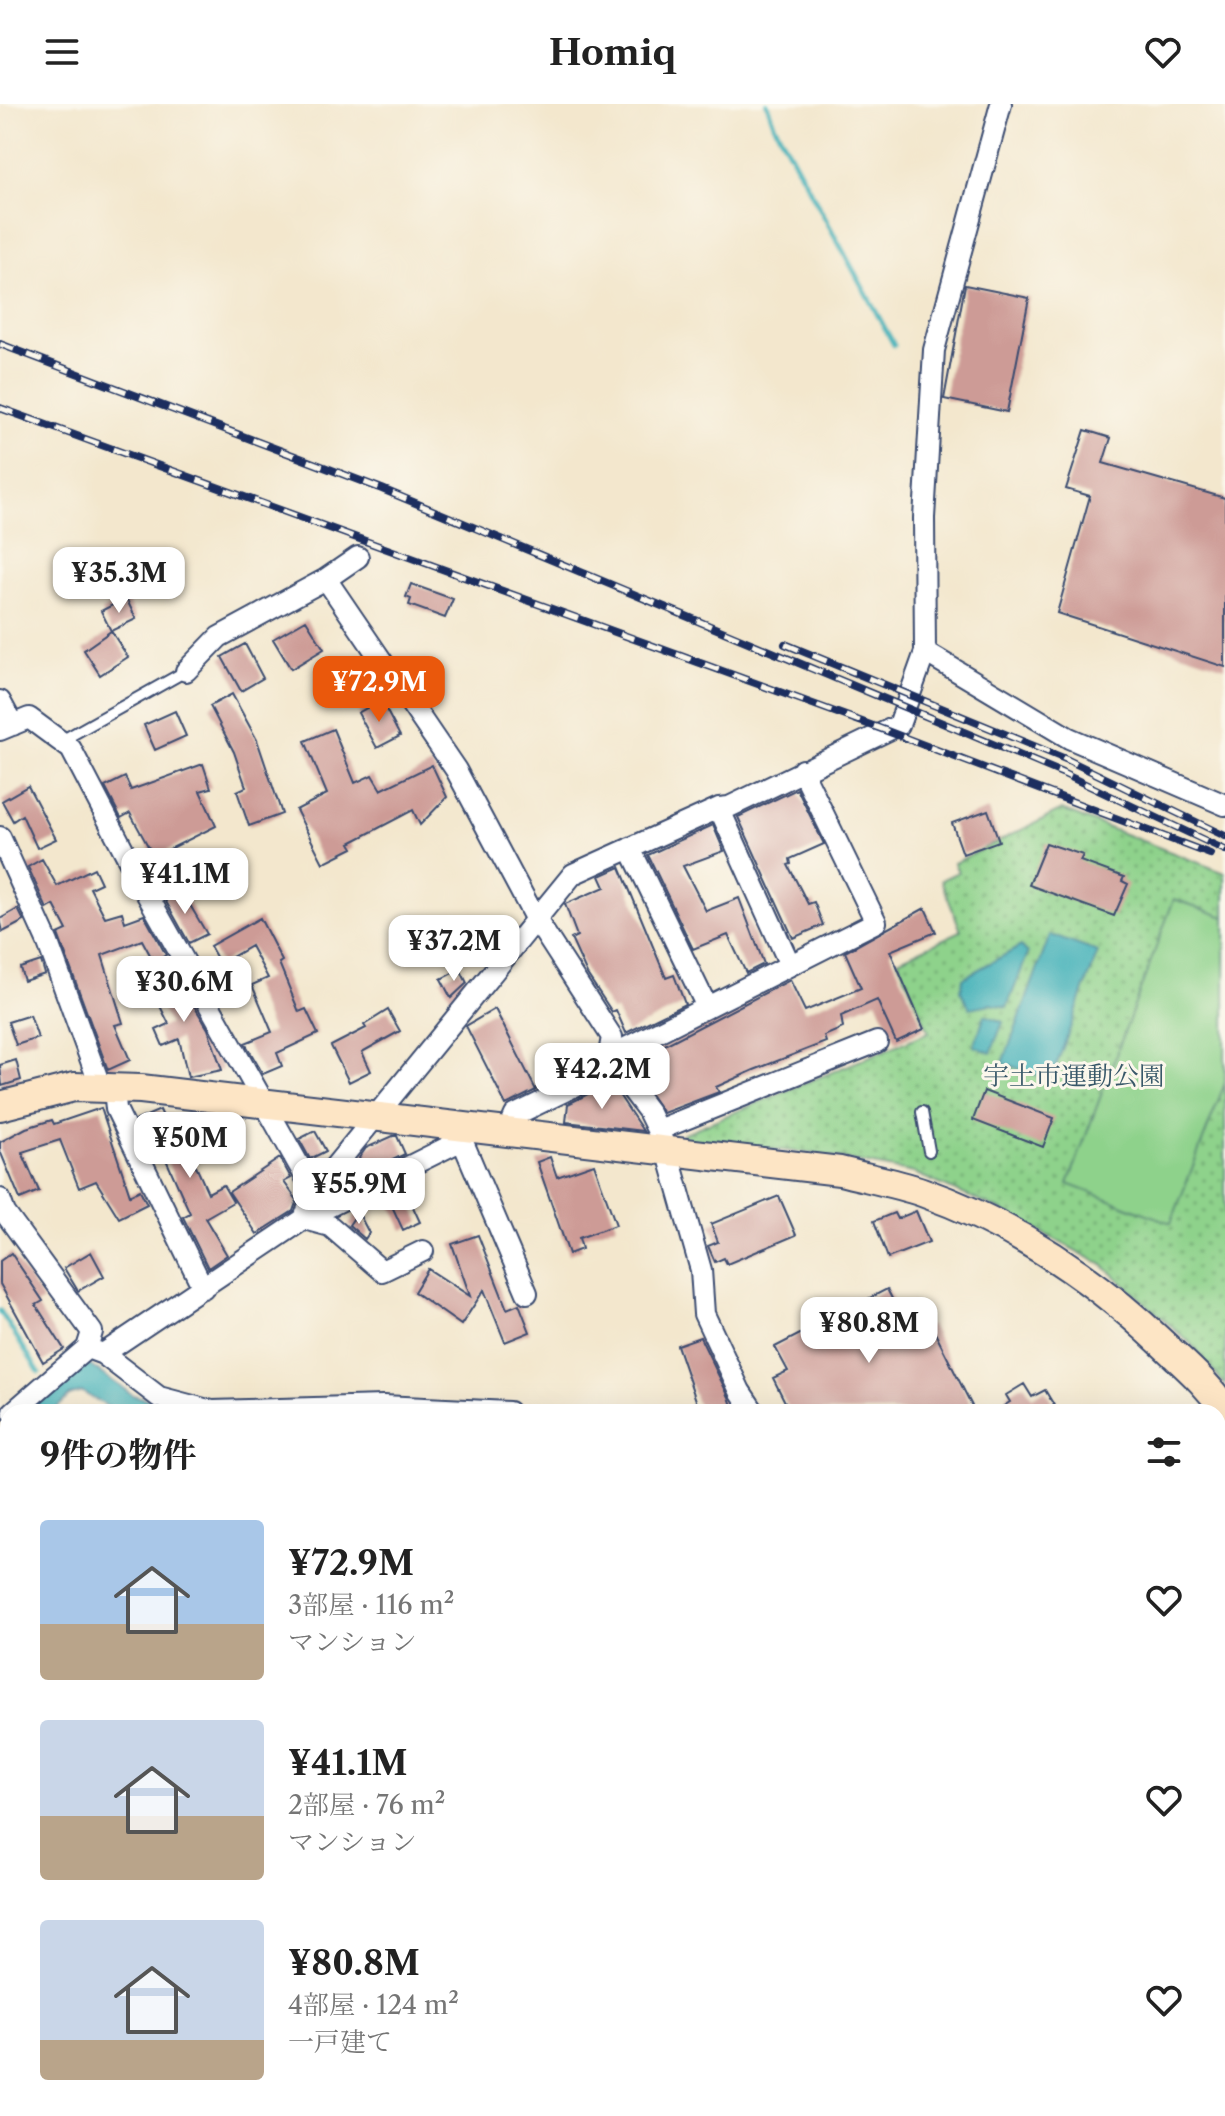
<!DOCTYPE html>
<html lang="ja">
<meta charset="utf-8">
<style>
body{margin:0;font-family:"Libre Caslon Text","Noto Serif JP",serif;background:#f6f6f6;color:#222;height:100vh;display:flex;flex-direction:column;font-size:30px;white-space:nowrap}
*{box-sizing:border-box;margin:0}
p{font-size:26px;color:#767676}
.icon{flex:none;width:44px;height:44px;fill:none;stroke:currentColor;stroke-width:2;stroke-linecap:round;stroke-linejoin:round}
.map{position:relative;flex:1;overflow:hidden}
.side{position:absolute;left:0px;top:1300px;width:1226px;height:712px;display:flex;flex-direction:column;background:#fff;border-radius:24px 24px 0 0;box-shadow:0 8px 32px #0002}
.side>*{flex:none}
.price{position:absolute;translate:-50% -68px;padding:0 18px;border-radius:16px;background:#fff;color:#222;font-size:26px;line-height:52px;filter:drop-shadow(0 2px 4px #0008)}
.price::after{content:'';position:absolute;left:50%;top:48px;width:24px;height:18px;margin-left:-12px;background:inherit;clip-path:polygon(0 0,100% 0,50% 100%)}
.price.on{background:#ea580c;color:#fff}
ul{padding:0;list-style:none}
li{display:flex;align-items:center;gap:24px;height:200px;padding:0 40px}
li span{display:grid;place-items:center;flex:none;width:224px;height:160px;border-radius:8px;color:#555}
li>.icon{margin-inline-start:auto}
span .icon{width:96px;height:96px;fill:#fffc;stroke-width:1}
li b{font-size:34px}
h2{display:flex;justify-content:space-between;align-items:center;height:96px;padding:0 40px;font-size:34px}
header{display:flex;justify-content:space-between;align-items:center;height:104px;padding:0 40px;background:#fff;font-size:36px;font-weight:700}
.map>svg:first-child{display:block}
.built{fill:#f7cfd2}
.grass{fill:url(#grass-dots);stroke:#548074;stroke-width:2}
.pitch{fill:#8ed28b;stroke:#548074;stroke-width:2}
.water{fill:#40b0b8;stroke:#2e708b;stroke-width:2}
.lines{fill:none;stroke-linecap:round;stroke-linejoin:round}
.stream{stroke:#40b0b8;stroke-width:5}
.building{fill:#cd9b96}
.lane-casing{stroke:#3b4b6f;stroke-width:14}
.street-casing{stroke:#3b4b6f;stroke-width:24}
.secondary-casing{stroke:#3b4b6f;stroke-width:32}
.lane{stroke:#fff;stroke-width:10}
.street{stroke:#fff;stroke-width:20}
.secondary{stroke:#fde5c5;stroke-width:28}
.rail-casing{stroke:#1b2f5e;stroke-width:8}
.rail{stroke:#fbf7ec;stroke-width:5;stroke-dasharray:15;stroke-linecap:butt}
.labels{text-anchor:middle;stroke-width:6;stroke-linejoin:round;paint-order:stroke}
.park-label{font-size:26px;fill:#385869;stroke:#fbf7ec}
</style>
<header><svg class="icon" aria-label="menu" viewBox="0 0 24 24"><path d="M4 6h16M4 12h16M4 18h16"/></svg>Homiq<svg class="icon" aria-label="heart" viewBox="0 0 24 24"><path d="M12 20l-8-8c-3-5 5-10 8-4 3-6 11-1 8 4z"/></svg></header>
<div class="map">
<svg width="1225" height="2012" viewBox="0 0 1225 2012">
<defs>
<pattern id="grass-dots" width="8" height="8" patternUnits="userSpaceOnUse" patternTransform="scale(2)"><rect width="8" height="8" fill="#8ed28b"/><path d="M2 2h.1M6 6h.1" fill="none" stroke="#73ab75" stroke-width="1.8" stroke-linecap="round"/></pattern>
</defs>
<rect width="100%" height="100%" fill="#fbf7ec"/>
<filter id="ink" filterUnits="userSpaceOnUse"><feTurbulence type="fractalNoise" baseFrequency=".0125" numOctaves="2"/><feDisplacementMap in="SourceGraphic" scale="16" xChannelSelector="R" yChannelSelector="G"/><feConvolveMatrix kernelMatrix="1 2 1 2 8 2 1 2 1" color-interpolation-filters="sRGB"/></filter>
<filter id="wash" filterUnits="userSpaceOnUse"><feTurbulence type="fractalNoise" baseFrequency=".006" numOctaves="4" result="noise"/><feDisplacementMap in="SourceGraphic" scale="32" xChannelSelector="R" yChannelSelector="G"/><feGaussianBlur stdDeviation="1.8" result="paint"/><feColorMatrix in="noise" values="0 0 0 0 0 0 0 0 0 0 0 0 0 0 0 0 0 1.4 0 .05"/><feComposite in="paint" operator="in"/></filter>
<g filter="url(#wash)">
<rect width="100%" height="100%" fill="#f3e7cd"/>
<!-- built -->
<path class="built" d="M1218,1836L1225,1846V2012H871L866,2004H1218Z"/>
<!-- grass -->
<path class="grass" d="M1062,706L1225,769V1281L1191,1240L1103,1161L998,1105L914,1069L811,1049L685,1037L682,1030L929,928L898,856L961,827L941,776L958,768L954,759Z"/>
<!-- pitch -->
<path class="pitch" d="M1174,795L1225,813V979L1171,1119L1068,1080Z"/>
<!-- water -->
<path class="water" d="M1050,831L1098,848L1051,976L1003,959Z
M1021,842L1028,849L1007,903L991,900L970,904L961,887L963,874Z
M985,911L1003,918L991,949L974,942Z
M85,1258L133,1291L191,1308H117L82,1288L69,1292L53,1308H22Z"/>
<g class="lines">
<!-- stream -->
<path class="stream" d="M767,0L774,20L894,241
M0,1207L39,1268"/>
</g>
<g id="blocks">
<!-- building -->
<path class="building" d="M965,181L1029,194L1007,308L944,295Z
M1085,326L1111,334L1103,359L1225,394V563L1057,509L1090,392L1066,385Z
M411,480L453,495L445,514L409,501L411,495L406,493Z
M126,494L136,515L111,527L101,507Z
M306,516L324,545L291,565L273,535Z
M111,527L128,553L100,571L84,546Z
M245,540L263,574L241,587L222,553Z
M232,590L257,636L282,710L249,722L237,687L246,683L234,648L210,602Z
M381,596L400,632L377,644L358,609Z
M175,607L186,632L155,646L144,621Z
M333,625L355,679L372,671L381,686L432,661L447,693L420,721L413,706L350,739L353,744L323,759L296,706L327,690L305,637Z
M203,660L211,684L200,687L216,722L154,753L130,709L121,714L105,683L125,673L131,686Z
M28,682L56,735L37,744L22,711L13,717L2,697Z
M797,685L824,740L790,755L791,760L788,761L808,800L814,798L823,821L793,834L738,713Z
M988,706L999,737L963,750L952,719Z
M713,721L724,747L683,762L706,807L739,794L764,860L746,869L728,831L693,845L648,751Z
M1046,739L1083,751L1080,757L1124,773L1122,777L1128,780L1114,812L1029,781Z
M42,755L57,782L94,764L101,779L90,784L105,813L122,808L125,818L144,811L166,851L154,858L142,836L102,851L123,919L115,921L130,956L108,966L58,830L67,826L54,801L47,805L28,763Z
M620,763L666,874L674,871L685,900L626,929L616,906L612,908L587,870L571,835L577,832L565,800L605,783L600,772Z
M180,784L207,830L189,839L164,794Z
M925,804L936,828L890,847L924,925L896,938L877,896L841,912L843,924L824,932L826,938L754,966L716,983L719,988L663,1009L633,966L626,961L790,876L805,907L861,884L845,848Z
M18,805L24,817L3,828L0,815Z
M260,814L282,857L279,859L299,908L306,905L318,930L277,949L282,962L263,970L245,939L272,928L252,881L268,874L251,842L220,860L210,842Z
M471,819L487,847L472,855L456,828Z
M41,857L45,870L24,877L20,864Z
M170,862L208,925L222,966L188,973L179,935L163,942L156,926L169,920L146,874Z
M460,865L467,879L451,894L441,875Z
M495,905L536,986L506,1001L466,922Z
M388,906L400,927L362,948L371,967L349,978L331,942L366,924L364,921Z
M30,911L38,934L16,941L8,918Z
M16,956L21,976L2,982L0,961Z
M606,981L615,985L643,1027L566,1018L568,1000Z
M984,987L1054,1014L1043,1043L973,1016Z
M101,1004L130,1091L140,1086L147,1100L119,1114L96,1077L79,1084L60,1036L22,1048L39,1087L20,1095L0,1047V1038L26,1024L52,1016L54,1020Z
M160,1006L174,1037L213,1020L220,1036L190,1049L208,1089L223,1081L233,1098L205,1114L227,1151L208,1164L183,1113L190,1109L164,1051L155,1056L137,1016Z
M315,1027L326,1047L310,1055L299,1035Z
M393,1032H397L405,1050L366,1069L359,1054L366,1044Z
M550,1053L557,1073L594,1060L616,1121L579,1134L582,1145L569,1150L537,1058Z
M280,1054L291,1074L284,1078L297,1096L293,1107L257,1130L229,1088Z
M408,1092L420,1118L403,1126L391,1100Z
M779,1092L796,1131L727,1160L724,1154L715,1158L708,1142L718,1138L711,1120Z
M916,1107L929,1138L888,1154L874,1117L894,1109L897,1115Z
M358,1108L369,1129L365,1135L349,1121Z
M478,1131L507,1205L519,1200L530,1228L505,1238L484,1186L461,1221L414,1188L428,1165L470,1192L452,1140Z
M91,1148L104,1172L78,1187L64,1164Z
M11,1149L43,1197L36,1201L64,1245L43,1258L0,1180V1157Z
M887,1185L903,1216L911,1211L920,1227L931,1221L975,1308H790L773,1274L788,1267L775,1243Z
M700,1233L729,1293L734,1308H700L677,1241Z
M1024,1280L1032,1293L1045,1286L1058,1308H994L1010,1298L1006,1291Z"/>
</g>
</g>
<g filter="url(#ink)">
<use href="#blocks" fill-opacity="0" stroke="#3b4b6f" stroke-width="2"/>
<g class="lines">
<defs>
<path id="lane" d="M61,637L186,567
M922,1008L929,1047"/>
<path id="street" d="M1001,0L934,246L924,414L925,548L1069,634L1225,701
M326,475L358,453
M186,567L219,533L326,475L456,666L535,814L612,933L606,967L515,1011L507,1029
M0,597L13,621
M0,626L29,614L71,645L145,787L314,1088
M719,704L790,861
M0,733L48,839L101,984
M630,744L707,903
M608,953L876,818L802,666
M606,967L623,974L648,1007L667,1046L701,1166L704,1210L740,1287L754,1308
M114,984L116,1005L203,1184
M658,1026L877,938
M462,1036L527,1189
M0,1095L5,1109L92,1228L87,1244
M304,1115L314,1088L573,770L719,704L729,703L899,621L925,548
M304,1115L330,1122L382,1167L423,1147
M103,1250L304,1115L462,1036L464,1025
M13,1308L87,1244L103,1250L159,1293L212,1307L383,1302L509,1308
M1218,1351L1225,1350
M0,1722L8,1735
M1218,1822L1225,1832
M0,1880L8,1893
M0,1914L8,1910
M72,2004L77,2012
M633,2004L638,2012"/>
<path id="secondary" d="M0,1002L74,983L141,985L840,1067C867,1074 896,1079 922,1088C1013,1120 1094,1174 1163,1240C1186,1262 1207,1279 1225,1306
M0,1512L8,1520
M1218,1686L1225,1682
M406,2004L411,2012
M688,2012L701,2004"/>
</defs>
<!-- lane casing -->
<use href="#lane" class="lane-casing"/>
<!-- street casing -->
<use href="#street" class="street-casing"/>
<!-- secondary casing -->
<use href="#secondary" class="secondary-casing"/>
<!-- lane -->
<use href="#lane" class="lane"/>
<!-- street -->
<use href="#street" class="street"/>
<!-- secondary -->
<use href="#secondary" class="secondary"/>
<defs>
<path id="rail" d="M0,240L382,385L1062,669L1225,746
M0,304L887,627L1210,750
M785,540L1068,656L1225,732"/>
</defs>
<!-- rail casing -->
<use href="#rail" class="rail-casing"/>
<!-- rail -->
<use href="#rail" class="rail"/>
</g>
</g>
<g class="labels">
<!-- park labels -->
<g class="park-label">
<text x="1074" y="981">宇土市運動公園</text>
</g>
</g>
</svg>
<b class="price" style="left:119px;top:511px">¥35.3M</b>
<b class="price on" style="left:379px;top:620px">¥72.9M</b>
<b class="price" style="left:185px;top:812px">¥41.1M</b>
<b class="price" style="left:454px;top:879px">¥37.2M</b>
<b class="price" style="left:184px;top:920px">¥30.6M</b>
<b class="price" style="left:602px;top:1007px">¥42.2M</b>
<b class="price" style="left:190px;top:1076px">¥50M</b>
<b class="price" style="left:359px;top:1122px">¥55.9M</b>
<b class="price" style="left:869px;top:1261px">¥80.8M</b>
<section class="side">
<h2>9件の物件<svg class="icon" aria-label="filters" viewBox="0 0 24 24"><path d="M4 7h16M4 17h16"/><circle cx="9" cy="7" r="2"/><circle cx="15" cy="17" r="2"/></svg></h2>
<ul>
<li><span style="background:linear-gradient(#a9c7e8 65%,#b9a48a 0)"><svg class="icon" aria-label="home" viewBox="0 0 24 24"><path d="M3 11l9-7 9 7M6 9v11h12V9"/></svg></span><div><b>¥72.9M</b><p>3部屋 · 116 m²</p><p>マンション</p></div><svg class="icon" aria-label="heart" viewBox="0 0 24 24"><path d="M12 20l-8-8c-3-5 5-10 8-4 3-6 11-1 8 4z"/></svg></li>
<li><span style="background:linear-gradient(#c9d6e8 60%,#b9a48a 0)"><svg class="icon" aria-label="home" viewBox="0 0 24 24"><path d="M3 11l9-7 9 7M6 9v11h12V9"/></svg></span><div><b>¥41.1M</b><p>2部屋 · 76 m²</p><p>マンション</p></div><svg class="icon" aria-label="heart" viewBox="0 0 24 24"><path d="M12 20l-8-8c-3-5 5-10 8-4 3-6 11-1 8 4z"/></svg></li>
<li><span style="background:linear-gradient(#c9d6e8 75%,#b9a48a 0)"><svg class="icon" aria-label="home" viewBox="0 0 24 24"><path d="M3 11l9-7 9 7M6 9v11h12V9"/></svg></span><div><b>¥80.8M</b><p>4部屋 · 124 m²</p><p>一戸建て</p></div><svg class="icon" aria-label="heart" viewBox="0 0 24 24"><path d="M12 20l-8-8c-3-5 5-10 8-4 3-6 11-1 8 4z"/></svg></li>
</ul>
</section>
</div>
